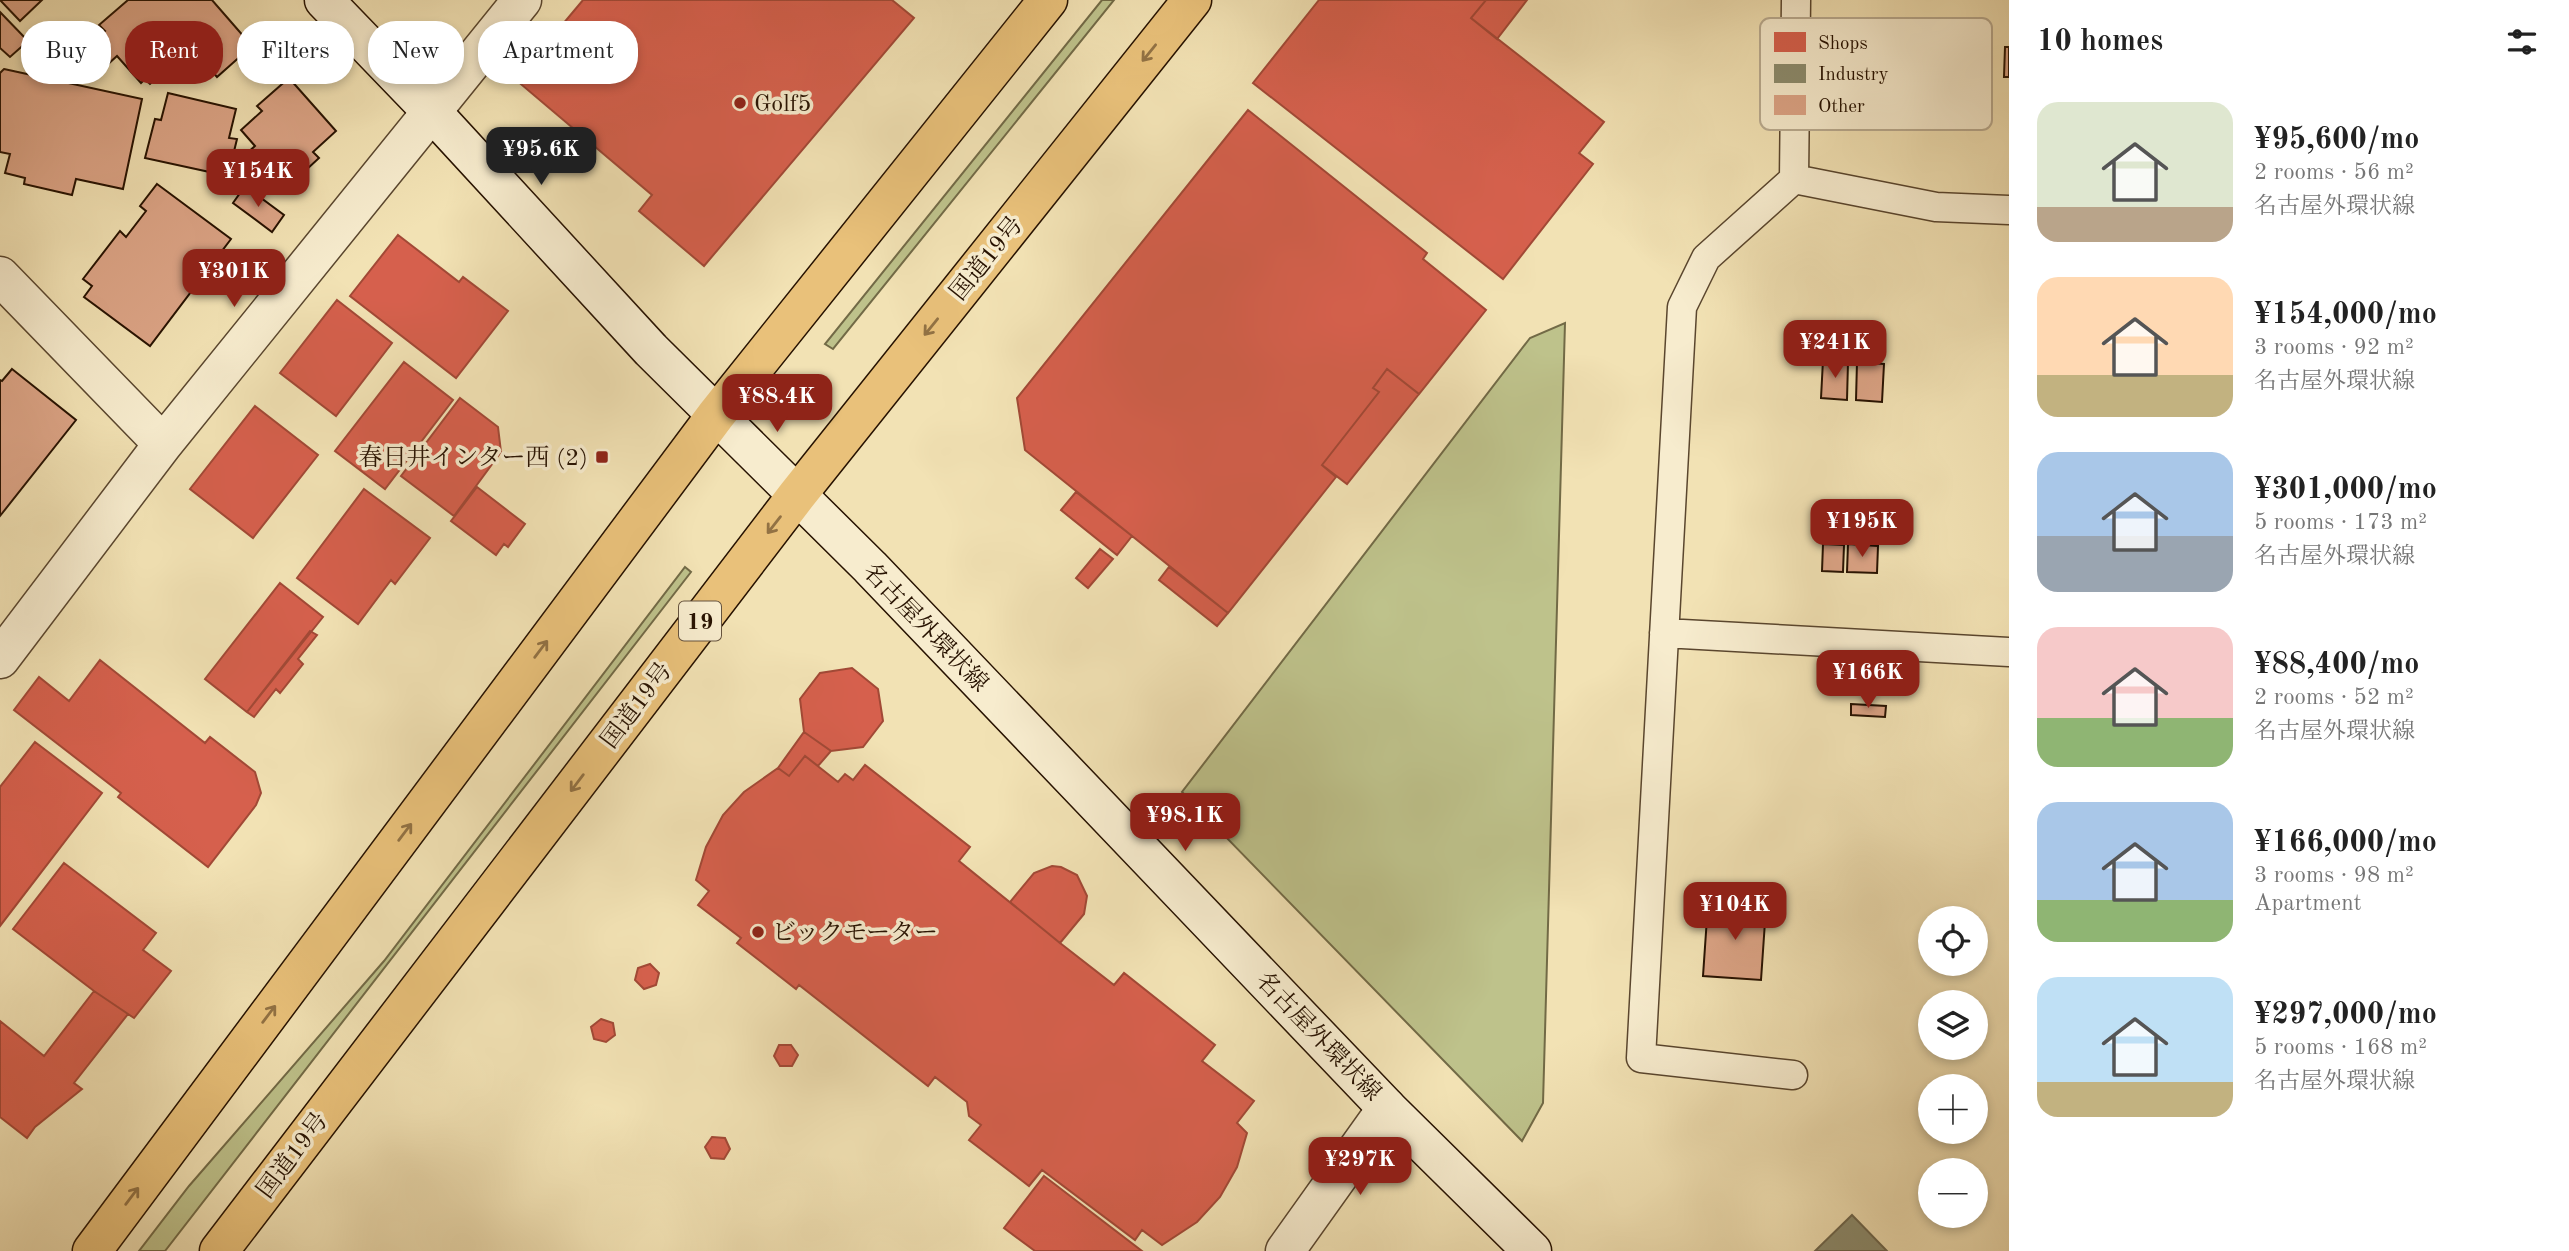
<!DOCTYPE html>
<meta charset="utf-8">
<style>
body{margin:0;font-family:"Old Standard TT","Noto Serif JP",serif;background:#f6f6f6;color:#222;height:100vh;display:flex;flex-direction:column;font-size:26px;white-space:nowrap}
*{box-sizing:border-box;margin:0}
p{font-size:23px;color:#767676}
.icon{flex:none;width:38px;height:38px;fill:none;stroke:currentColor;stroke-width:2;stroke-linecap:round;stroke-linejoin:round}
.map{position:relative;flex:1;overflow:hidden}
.side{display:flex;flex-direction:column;background:#fff;width:560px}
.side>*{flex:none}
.top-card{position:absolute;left:21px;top:21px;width:665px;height:63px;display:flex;gap:14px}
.tools{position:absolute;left:1918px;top:906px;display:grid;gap:14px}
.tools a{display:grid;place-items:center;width:70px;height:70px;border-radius:50%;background:#fff;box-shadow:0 4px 10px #0003;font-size:35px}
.price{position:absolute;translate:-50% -60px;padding:0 16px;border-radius:14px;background:#8f2418;color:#fff;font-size:23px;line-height:46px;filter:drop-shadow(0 2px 4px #0008)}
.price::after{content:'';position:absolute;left:50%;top:42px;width:21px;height:16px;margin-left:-10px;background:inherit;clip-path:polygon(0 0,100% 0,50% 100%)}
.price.selected{background:#222;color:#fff}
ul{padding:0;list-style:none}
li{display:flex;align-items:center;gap:21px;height:175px;padding:0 28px}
li span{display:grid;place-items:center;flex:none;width:196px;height:140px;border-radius:21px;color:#555}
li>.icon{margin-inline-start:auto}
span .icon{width:84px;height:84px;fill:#fffc;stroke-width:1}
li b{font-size:30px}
h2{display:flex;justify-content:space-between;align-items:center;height:84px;padding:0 28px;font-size:30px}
.tag{padding:0 24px;border-radius:28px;background:#fff;box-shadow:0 4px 10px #0003;font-size:24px;line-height:63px}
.tag.selected{background:#8f2418;color:#fff}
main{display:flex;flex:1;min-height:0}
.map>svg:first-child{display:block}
.green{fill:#bec28b;stroke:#726a46;stroke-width:2}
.shops{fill:#d6604d;stroke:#a24936;stroke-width:2}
.industry{fill:#8c8c6e;stroke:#6e674d;stroke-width:2}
.building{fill:#dca486;stroke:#271201;stroke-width:2}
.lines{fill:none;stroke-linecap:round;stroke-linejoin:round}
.lane-casing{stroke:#5a462e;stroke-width:31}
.street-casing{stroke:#5a462e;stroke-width:41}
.secondary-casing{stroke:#271201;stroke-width:41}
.highway-casing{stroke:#271201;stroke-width:41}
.lane{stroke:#f7ecce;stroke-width:28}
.street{stroke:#f7ecce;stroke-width:38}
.secondary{stroke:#f7ecce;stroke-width:38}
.highway{stroke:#e9c17a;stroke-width:38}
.oneway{stroke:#927244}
.poi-dot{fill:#8f2418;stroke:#f7ecce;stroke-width:2.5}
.labels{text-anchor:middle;stroke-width:7;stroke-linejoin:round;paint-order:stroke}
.shield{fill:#f7ecce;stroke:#65533e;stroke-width:2}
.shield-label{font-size:23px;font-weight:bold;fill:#271201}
.poi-label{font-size:24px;fill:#271201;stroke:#f7ecce;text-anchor:start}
.street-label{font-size:24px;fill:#271201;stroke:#f7ecce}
.key{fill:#f7ecce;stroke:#b9ab90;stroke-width:2}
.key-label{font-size:19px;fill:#271201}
</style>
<main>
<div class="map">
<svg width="2009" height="1251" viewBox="0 0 2009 1251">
<rect width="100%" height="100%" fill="#f2e2b4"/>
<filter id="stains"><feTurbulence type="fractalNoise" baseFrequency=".00286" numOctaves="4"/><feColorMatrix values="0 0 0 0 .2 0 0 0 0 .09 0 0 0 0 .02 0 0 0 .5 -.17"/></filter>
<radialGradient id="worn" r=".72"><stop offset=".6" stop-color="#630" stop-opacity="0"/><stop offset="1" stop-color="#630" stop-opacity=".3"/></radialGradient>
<!-- green -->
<path class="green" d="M1102,0H1114L833,349L825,344Z
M1565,323L1543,1103L1522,1141L1182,792L1530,338Z
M685,567L691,572L165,1251H139L189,1186L384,961Z"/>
<!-- shops -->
<path class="shops" d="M583,0H892L914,18L704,266L639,211L652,195L516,80Z
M1319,0H1486L1471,18L1604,122L1579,153L1593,164L1503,279L1253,83Z
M1486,0H1527L1497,39L1471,18Z
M1248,110L1427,253L1423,259L1486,310L1419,394L1387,369L1373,388L1379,392L1322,465L1336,477L1228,613L1025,450L1017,398Z
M398,235L459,282L463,277L508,311L456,378L350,296Z
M337,300L392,343L336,416L280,373Z
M404,362L453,400L385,489L335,451Z
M1387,369L1419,394L1347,484L1322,465L1379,392L1373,388Z
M460,398L498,427L501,452L454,516L401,476Z
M255,406L318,455L253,538L190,489Z
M477,487L525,524L508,547L504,544L496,555L451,521Z
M364,489L430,538L395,584L391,580L358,624L297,578Z
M1076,492L1132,536L1117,555L1061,510Z
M1100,549L1113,559L1088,588L1076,578Z
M1169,567L1228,613L1217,626L1159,580Z
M280,583L323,617L247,712L205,679Z
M310,631L317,635L298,659L303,664L280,693L276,689L254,717L247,712Z
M100,660L205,743L210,737L255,772L261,793L256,805L208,867L118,797L121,793L14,710L39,677L69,701Z
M852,668L878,689L883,721L863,747L831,751L804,732L800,699L820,673Z
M804,732L831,751L818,766L805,756L789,776L778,768Z
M35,742L102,793L0,926V787Z
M805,756L838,782L845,774L853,780L865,765L970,847L959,861L1060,943L1114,985L1124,973L1215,1045L1202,1061L1254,1101L1237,1123L1247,1133L1237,1167L1220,1197L1197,1222L1162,1245L1142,1230L1135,1240L1042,1170L1029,1186L969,1140L981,1125L969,1116L967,1102L935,1077L928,1086L799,985L796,989L737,943L741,938L698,905L709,891L696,880L706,847L723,815L744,792L778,768L789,776Z
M64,863L156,933L143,950L171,971L134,1018L94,991L13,929Z
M1052,866L1061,867L1077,875L1087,896L1084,914L1060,943L1010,902L1034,873Z
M650,964L659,973L656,985L644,989L635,980L638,968Z
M94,991L128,1014L74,1083L82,1089L35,1127L27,1138L0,1117V1021L44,1056Z
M601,1019L613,1023L615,1035L606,1042L594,1039L591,1027Z
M779,1045H791L798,1055L792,1066H780L774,1056Z
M712,1137L725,1138L730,1149L724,1159L711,1158L705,1147Z
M1044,1176L1142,1251H1035L1004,1228Z"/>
<!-- industry -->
<path class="industry" d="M1852,1215L1887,1251H1815Z"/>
<!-- building -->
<path class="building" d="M0,0H42L20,21Z
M128,0H212L252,46L217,77L192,48L150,84L145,79L141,83L117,56L107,65L89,45L105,31L99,25Z
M0,12L28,41L10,57L0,48Z
M2005,47H2009V77H2004Z
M4,69L142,99L123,189L76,179L72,195L24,184L25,178L5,173L10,154L0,152V73Z
M289,78L336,131L313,152L319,158L293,182L288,176L269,193L239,160L255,146L241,130L262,111L257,106Z
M168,93L236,109L229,138L237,139L228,176L145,158L155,119L161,120Z
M157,184L231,239L150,346L84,297L92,286L83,279L120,231L126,237L146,211L140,206Z
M245,186L284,215L272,232L233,203Z
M1823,360L1848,362L1847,400L1821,398Z
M1857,362L1884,364L1882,402L1856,400Z
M12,369L76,420L0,516V380L2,381Z
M1823,544L1844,545L1843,572L1822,571Z
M1848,544L1878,546L1877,573L1847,572Z
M1851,704L1886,706L1885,717L1851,715Z
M1708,903L1766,907L1761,980L1703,976Z"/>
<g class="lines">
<defs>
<path id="lane" d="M1794,179L1936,207L2009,210
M1664,633L2009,652
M1793,1075L1641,1058L1682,307L1706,258L1794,179L1796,0"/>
<path id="street" d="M0,276L163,444
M0,659L163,444L522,0
M1285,1251L1387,1108"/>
<path id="secondary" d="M324,0L432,112L651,350L870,567L1387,1108L1532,1251"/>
<path id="highway" d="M92,1251L716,415L1048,0
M219,1251L797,495L1192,0"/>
</defs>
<!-- lane casing -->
<use href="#lane" class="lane-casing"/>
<!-- street casing -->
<use href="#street" class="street-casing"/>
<!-- secondary casing -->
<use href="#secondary" class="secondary-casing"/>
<!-- highway casing -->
<use href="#highway" class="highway-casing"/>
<!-- lane -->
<use href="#lane" class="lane"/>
<!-- street -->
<use href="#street" class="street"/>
<!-- secondary -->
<use href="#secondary" class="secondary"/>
<!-- highway -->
<use href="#highway" class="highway"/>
</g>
<!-- one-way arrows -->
<defs><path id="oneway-shaft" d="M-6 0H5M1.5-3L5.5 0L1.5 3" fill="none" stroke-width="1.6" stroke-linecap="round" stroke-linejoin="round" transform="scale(1.75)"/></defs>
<g class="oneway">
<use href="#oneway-shaft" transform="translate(1149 53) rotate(129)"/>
<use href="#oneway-shaft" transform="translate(931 327) rotate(129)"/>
<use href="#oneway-shaft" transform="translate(774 525) rotate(128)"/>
<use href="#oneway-shaft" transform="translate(541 649) rotate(-53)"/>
<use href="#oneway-shaft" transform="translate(577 783) rotate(127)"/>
<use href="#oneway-shaft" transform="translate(405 832) rotate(-53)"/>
<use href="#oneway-shaft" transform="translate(269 1014) rotate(-53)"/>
<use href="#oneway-shaft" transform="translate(132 1196) rotate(-53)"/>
</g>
<!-- markers -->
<g class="poi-dot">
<circle cx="740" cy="103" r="7"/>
<rect x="595" y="450" width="14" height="14" rx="3.5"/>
<circle cx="758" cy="932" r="7"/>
</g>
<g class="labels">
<!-- shield labels -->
<rect class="shield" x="679" y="601.5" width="42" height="39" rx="5"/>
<g class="shield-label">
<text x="700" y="629">19</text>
</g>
<!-- poi labels -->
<g class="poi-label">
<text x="754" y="111">Golf5</text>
<text x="588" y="465" text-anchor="end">春日井インター西 (2)</text>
<text x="772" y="940">ビックモーター</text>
</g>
<!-- street labels -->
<g class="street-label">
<text transform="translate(986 258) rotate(-51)" y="8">国道19号</text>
<text transform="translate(926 627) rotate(46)" y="8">名古屋外環状線</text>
<text transform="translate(636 705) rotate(-53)" y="8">国道19号</text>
<text transform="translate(1319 1036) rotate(46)" y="8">名古屋外環状線</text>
<text transform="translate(292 1155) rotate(-53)" y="8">国道19号</text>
</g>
</g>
<!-- legend -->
<rect x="1760" y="18" width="232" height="112" rx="10" class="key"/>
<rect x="1774" y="32" width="32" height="20" fill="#d6604d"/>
<rect x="1774" y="64" width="32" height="19" fill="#8c8c6e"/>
<rect x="1774" y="95" width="32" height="20" fill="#dca486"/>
<g class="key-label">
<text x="1818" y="49">Shops</text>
<text x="1818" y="80">Industry</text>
<text x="1818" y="112">Other</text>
</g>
<rect width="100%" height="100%" filter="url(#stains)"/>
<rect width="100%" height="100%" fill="url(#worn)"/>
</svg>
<div class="tools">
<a><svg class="icon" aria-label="locate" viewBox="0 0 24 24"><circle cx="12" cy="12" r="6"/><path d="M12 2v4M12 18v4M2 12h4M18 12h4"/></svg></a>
<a><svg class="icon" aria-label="layers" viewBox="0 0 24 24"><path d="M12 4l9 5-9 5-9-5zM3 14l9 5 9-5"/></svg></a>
<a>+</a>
<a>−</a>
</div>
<b class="price selected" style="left:541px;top:187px">¥95.6K</b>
<b class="price" style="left:258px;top:209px">¥154K</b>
<b class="price" style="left:234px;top:309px">¥301K</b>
<b class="price" style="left:1835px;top:380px">¥241K</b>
<b class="price" style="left:777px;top:434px">¥88.4K</b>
<b class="price" style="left:1862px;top:559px">¥195K</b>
<b class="price" style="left:1868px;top:710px">¥166K</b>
<b class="price" style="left:1185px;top:853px">¥98.1K</b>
<b class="price" style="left:1735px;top:942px">¥104K</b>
<b class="price" style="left:1360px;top:1197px">¥297K</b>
<div class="top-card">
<a class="tag">Buy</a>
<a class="tag selected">Rent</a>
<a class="tag">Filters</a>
<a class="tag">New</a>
<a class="tag">Apartment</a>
</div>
</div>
<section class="side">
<h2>10 homes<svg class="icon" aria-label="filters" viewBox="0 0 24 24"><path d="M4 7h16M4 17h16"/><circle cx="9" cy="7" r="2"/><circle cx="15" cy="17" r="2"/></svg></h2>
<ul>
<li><span style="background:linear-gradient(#dfe7d0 75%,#b9a48a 0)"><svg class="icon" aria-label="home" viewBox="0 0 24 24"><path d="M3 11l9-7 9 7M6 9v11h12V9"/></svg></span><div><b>¥95,600/mo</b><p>2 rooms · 56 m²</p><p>名古屋外環状線</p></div></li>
<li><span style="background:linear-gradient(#ffd9b3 70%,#c2b280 0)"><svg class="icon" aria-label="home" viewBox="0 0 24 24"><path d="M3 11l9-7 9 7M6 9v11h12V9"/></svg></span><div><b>¥154,000/mo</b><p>3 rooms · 92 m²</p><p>名古屋外環状線</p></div></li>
<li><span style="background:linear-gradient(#a9c7e8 60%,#9aa5b1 0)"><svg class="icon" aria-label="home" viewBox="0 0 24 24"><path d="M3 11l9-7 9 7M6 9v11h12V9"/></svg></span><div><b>¥301,000/mo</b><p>5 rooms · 173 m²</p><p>名古屋外環状線</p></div></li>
<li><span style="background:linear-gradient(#f6c9c9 65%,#8fb573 0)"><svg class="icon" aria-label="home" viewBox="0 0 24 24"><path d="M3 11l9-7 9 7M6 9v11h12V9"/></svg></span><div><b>¥88,400/mo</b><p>2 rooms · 52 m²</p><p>名古屋外環状線</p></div></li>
<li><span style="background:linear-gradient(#a9c7e8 70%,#8fb573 0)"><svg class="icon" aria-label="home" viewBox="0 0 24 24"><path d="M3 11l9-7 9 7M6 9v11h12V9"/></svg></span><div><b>¥166,000/mo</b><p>3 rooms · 98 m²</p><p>Apartment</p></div></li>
<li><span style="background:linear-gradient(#bfe0f5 75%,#c2b280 0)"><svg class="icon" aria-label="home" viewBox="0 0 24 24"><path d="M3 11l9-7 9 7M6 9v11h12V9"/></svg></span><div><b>¥297,000/mo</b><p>5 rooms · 168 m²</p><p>名古屋外環状線</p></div></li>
</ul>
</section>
</main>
